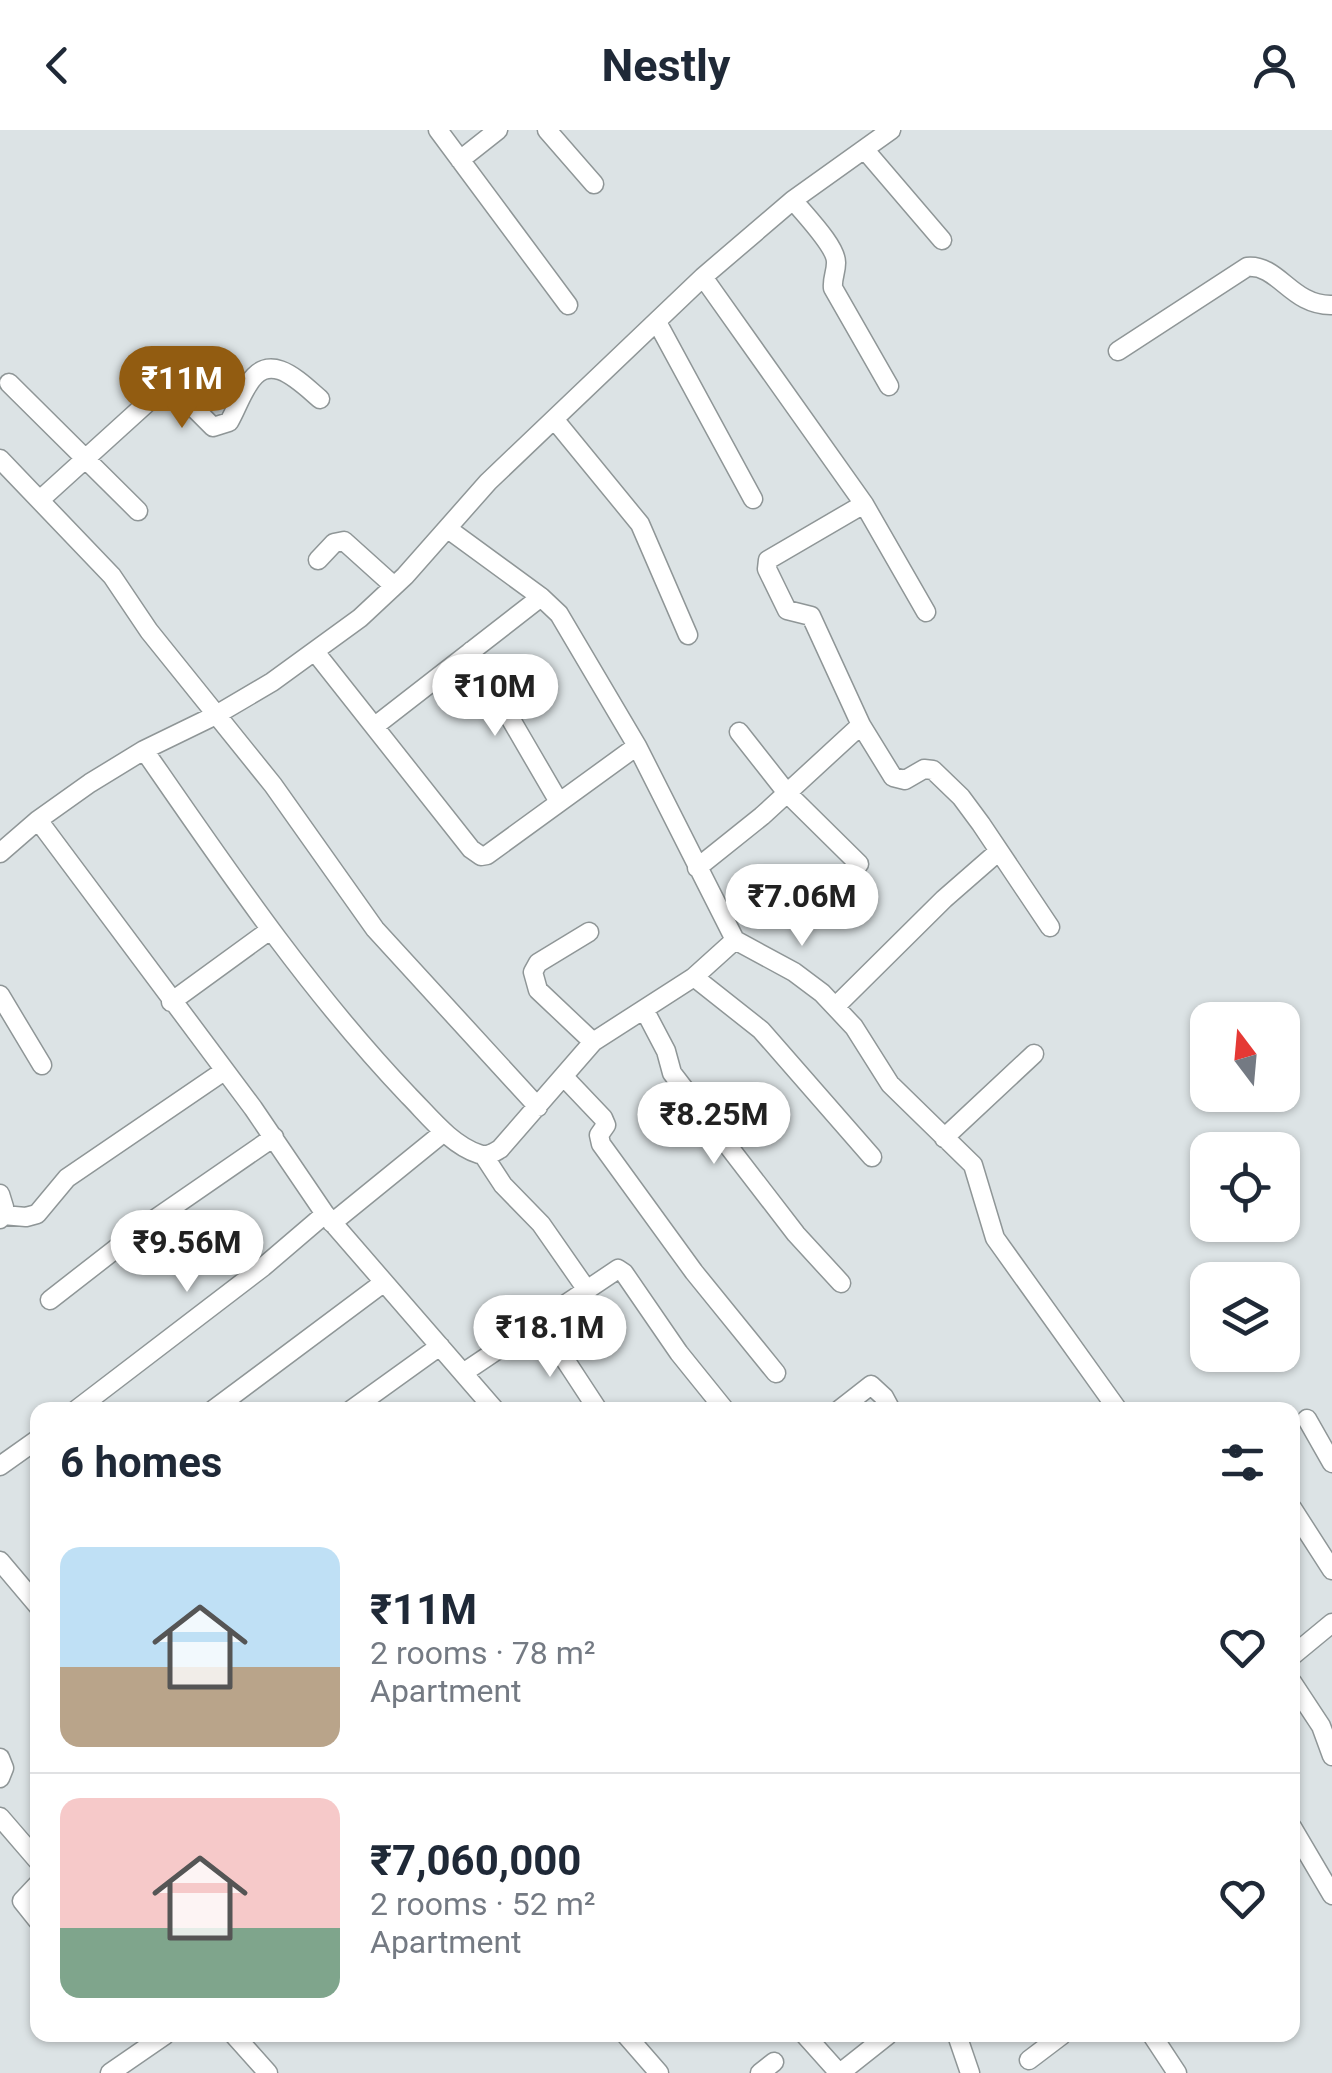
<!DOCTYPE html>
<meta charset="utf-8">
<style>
body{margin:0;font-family:Roboto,sans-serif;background:#f2f2f3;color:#1f2937;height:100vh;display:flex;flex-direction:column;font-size:38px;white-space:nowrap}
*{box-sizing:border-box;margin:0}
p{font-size:32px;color:#747a83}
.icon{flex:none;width:55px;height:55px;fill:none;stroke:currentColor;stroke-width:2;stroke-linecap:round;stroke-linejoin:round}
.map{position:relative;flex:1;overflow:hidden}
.details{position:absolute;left:30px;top:1272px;width:1270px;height:640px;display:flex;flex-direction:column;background:#fff;border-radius:20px;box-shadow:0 2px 8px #0004}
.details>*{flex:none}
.needle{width:65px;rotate:344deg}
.fabs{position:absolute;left:1190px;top:872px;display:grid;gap:20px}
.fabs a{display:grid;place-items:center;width:110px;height:110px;border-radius:20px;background:#fff;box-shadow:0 2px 8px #0004;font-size:50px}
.price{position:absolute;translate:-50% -85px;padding:0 22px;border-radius:35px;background:#fff;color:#222;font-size:32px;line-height:65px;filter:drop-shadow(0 2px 5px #0008)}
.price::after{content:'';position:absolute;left:50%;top:60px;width:30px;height:22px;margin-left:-15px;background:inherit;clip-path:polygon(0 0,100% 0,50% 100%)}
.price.selected{background:#925c11;color:#fff}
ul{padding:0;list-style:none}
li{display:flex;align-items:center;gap:30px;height:250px;padding:0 30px}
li+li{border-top:2px solid #e0e1e3}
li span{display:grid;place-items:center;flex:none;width:280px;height:200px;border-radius:20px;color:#555}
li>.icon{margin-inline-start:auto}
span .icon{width:120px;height:120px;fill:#fffc;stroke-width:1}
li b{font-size:42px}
h2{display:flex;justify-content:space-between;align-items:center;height:120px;padding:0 30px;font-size:42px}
header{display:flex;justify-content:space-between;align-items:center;height:130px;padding:0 30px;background:#fff;font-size:45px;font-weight:700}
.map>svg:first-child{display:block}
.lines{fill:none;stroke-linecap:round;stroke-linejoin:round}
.minor-casing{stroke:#8f9697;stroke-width:21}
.minor{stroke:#fff;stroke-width:18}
</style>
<header><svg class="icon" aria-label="back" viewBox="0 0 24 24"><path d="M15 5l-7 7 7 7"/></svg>Nestly<svg class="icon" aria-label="person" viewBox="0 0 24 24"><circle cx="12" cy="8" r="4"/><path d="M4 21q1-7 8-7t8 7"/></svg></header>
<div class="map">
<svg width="1332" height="1943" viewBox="0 0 1332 1943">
<rect width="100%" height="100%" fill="#dce3e5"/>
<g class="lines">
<defs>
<path id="minor" d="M438,0L568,175
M547,0L594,54
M865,20L942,110
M460,30L498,0
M793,70C804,84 837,117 836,133C836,143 832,148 833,158L889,256
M703,147L864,374L926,482
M657,192L753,369
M1118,221L1247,137C1279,134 1291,176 1332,175
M9,253L138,381
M554,289L640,394L688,505
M0,329L112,446L149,501L273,655L375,799L538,977
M41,369L159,262L168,258L177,261L213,297L229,292C236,280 240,267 248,255C269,219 299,251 320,269
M864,374L768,430L767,439L787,480L811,486L861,595L893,647L905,650L924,639L933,640L961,667L981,694L1050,797
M448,399L541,467L559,484L637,616L735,810L794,842L822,863L854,897L890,954L973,1035L995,1108L1118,1280
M318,430L334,413L344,411L394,456
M471,521L559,672
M316,523L471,719L481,726L487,725L637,616
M375,596L541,467
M739,602L787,663L859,734
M144,620C227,740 308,860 409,966C429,986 451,1015 479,1024C488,1027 493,1023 500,1019L593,912L694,847L735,810
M38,690L253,978L325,1084L495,1280
M0,723L38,690L90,653L144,620L216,585L272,552L360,488L405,446L488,352L703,147L793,70L891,0
M697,738L762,686L861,595
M589,802L538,833L533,842L538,860L593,912
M694,847L761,900L872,1027
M0,865L42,935
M171,872L270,800
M836,876L944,769L999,721
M645,881L666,921L672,943L796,1104L841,1153
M564,947L603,988L606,995L599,1005L601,1014L694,1142L776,1243
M944,1008L1034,924
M484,1026L503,1055L541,1094L587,1160
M0,1064L4,1077L0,1089
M3,1085L26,1087L37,1084L67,1048L224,941
M332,1093L444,1002
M50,1170L145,1096L274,1007
M541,1193L598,1280
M463,1243L618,1139L624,1143L679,1223L725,1280
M76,1280L263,1137L325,1084
M213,1280L383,1153
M351,1280L440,1216
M839,1280L871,1255L884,1267L891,1280
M1307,1289L1332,1333
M0,1336L38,1309
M1292,1378L1332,1440
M0,1431L38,1476
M1292,1526L1332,1493
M1292,1552L1321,1596L1332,1626
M0,1628L4,1638L0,1648
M0,1687L38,1731
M1292,1697L1332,1765
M38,1754L22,1771L38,1791
M234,1905L268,1943
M626,1905L659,1943
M805,1905L839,1943
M957,1905L970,1943
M1152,1905L1177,1943
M1029,1930L1062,1905
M110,1943L165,1905
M760,1943L774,1932
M840,1943L888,1905"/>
</defs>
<!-- minor casing -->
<use href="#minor" class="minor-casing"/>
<!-- minor -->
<use href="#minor" class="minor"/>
</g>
</svg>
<div class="fabs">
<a><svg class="needle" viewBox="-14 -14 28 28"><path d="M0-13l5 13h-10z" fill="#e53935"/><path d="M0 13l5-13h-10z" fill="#747a83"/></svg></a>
<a><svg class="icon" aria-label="locate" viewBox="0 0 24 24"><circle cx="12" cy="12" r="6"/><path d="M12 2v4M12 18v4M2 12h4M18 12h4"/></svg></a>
<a><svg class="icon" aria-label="layers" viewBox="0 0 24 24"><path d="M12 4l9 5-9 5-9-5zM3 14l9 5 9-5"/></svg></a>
</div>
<b class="price selected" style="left:182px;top:301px">₹11M</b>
<b class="price" style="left:495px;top:609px">₹10M</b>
<b class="price" style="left:802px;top:819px">₹7.06M</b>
<b class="price" style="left:714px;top:1037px">₹8.25M</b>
<b class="price" style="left:187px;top:1165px">₹9.56M</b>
<b class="price" style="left:550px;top:1250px">₹18.1M</b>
<section class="details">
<h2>6 homes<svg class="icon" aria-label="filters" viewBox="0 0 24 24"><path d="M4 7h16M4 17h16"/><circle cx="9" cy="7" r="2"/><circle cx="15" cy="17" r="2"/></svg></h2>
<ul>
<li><span style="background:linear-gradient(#bfe0f5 60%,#b9a48a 0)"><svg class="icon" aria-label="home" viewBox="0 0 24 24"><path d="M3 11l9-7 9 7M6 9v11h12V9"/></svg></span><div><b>₹11M</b><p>2 rooms · 78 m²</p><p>Apartment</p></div><svg class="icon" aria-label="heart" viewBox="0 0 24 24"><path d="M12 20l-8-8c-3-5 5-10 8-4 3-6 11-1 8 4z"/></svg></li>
<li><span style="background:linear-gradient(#f6c9c9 65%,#7fa58c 0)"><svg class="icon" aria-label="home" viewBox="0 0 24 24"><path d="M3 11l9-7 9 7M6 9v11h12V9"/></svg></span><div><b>₹7,060,000</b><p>2 rooms · 52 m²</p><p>Apartment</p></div><svg class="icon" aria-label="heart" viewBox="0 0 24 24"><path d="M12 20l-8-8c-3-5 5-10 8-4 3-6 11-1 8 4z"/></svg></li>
</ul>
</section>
</div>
